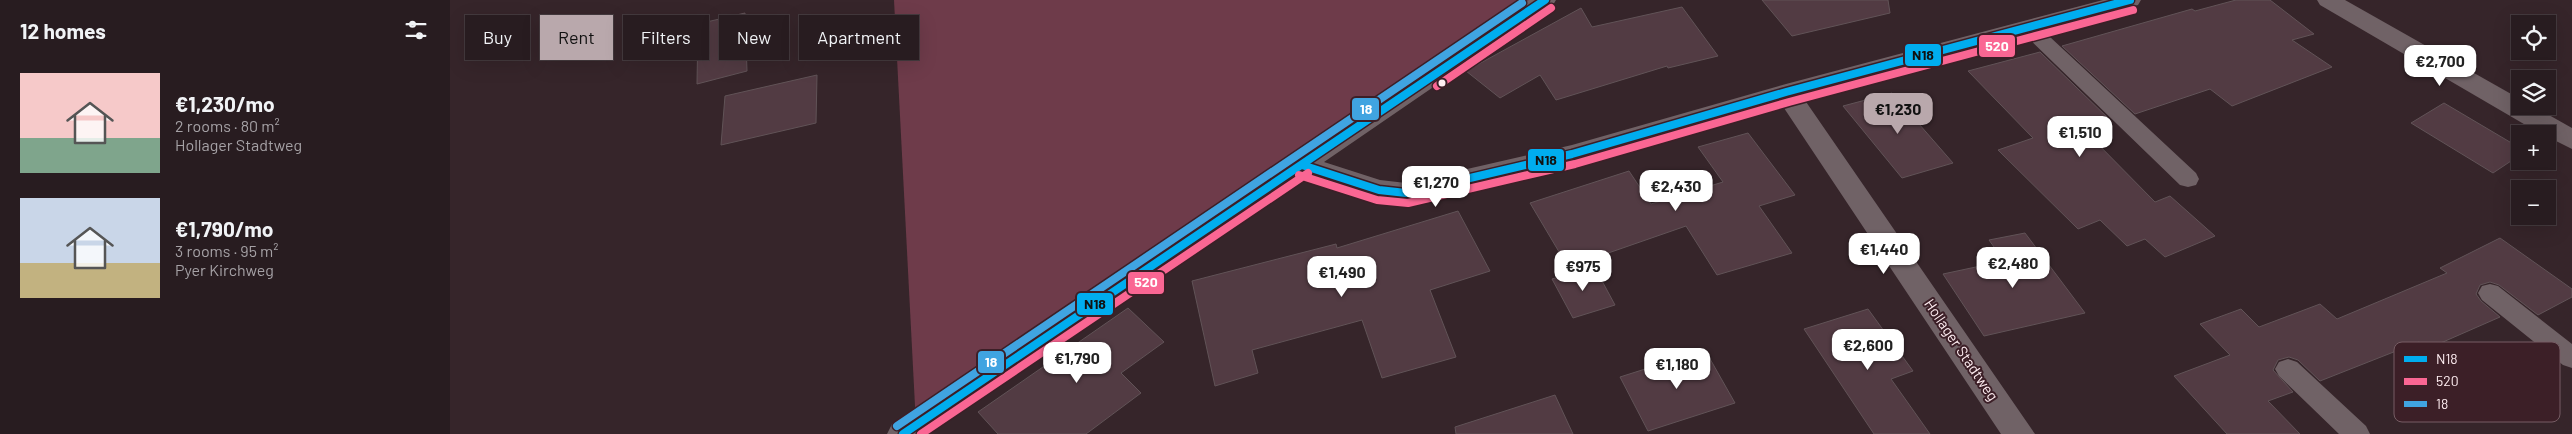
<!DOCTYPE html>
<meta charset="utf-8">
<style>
body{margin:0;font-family:Barlow,sans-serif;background:#34292d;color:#f1f3f6;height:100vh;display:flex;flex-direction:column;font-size:19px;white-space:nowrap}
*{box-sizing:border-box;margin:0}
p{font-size:16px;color:#a5a1a5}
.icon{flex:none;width:28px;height:28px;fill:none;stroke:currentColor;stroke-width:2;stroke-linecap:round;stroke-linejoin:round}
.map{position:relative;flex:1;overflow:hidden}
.panel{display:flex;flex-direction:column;background:#281c20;width:450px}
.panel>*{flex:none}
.guide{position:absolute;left:15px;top:15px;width:475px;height:45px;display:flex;gap:10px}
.controls{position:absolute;left:2061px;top:15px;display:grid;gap:10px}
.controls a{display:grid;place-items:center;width:45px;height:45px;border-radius:0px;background:#281c20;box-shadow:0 5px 20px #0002,0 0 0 1px #443a3e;font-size:25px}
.price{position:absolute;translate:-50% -42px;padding:0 11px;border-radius:10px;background:#fff;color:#222;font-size:16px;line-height:32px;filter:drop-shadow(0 1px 2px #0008)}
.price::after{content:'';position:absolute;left:50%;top:30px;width:15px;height:11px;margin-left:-8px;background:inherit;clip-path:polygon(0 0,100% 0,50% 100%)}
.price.on{background:#b9a8ac;color:#111}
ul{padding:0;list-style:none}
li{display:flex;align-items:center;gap:15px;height:125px;padding:0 20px}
li span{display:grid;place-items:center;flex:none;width:140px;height:100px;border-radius:0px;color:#555}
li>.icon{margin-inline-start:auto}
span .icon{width:60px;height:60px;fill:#fffc;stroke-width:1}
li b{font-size:21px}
h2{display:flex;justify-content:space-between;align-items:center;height:60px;padding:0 20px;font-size:21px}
.chip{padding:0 18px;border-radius:0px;background:#281c20;box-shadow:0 5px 20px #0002,0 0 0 1px #443a3e;font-size:18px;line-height:45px}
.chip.on{background:#b9a8ac;color:#111}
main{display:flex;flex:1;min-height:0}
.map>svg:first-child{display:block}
.green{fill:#6e3b4a}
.building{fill:#523b43;stroke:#615357}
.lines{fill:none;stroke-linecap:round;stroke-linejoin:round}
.lane{fill:#706266;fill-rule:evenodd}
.street{fill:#706266;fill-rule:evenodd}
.bus-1-casing{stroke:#3c1f27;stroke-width:11}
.bus-2-casing{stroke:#3c1f27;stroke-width:11}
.bus-3-casing{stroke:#3c1f27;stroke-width:11}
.bus-1{stroke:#00adef;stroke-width:8}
.bus-2{stroke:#fa6693;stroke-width:8}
.bus-3{stroke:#40a4e1;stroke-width:8}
.bus-dot{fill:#ffeef2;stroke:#3c1f27;stroke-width:2}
.labels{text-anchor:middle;stroke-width:4;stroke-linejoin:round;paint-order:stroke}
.street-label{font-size:15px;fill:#ffeef2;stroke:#3c1f27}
.key{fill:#3c1f27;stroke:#765d64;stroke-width:1}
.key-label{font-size:14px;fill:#ffeef2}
.line-badge{stroke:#3c1f27;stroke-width:2}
.badge-label{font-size:14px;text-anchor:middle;font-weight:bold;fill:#fff}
.pale-badge-label{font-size:14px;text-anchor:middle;font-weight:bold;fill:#111}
</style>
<main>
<section class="panel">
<h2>12 homes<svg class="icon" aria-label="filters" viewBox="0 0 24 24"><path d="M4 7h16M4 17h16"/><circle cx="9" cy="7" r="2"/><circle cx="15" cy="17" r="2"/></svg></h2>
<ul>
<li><span style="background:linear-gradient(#f6c9c9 65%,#7fa58c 0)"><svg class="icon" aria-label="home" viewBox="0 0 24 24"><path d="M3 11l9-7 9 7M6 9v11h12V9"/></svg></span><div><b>€1,230/mo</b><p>2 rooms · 80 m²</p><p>Hollager Stadtweg</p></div></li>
<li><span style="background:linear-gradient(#c9d6e8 65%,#c2b280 0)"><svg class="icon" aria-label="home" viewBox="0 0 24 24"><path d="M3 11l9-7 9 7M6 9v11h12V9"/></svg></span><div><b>€1,790/mo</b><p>3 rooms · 95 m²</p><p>Pyer Kirchweg</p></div></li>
</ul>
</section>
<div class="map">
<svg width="2122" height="434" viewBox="0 0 2122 434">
<rect width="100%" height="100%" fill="#36252a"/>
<!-- green -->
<path class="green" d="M444,0H1094L466,425Z"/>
<!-- building -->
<path class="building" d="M1312,0H1438L1440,13L1342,36Z
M1786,0H1820L1864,34L1842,40L1882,67L1782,106L1760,89L1685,114L1612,46L1742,9L1745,11Z
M1232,7L1268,56L1218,68L1217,66L1106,100L1090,75L1050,98L1016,71L1131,8L1142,27Z
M295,13L297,71L247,84L248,24Z
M1590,52L1661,121L1634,130L1705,202L1720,196L1765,236L1715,257L1695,239L1677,246L1650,220L1628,229L1548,150L1583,138L1518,71Z
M367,75L366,123L271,145L275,96Z
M1442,93L1503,163L1452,178L1393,106Z
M1994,103L2070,148V155L2043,173L1961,123Z
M1298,133L1345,195L1309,206L1342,253L1267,275L1236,226L1118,267L1080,203L1179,171L1201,204L1273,182L1248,147Z
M1008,211L1040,271L980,290L1006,357L932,378L912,320L802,350L808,373L765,386L742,281L886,244L887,248Z
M1575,233L1635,313L1534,336L1493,274L1554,261L1539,240Z
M2050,238L2122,289V297L2088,315L2049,285L2040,282L2030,285L2026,294L2031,301L2050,317L1977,349L1969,342L1870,381L1848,360L1839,357L1828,360L1823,370L1843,392L1818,401L1850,434H1777L1724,376L1780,355L1750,324L1791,309L1809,327L1870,304L1887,319L1997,273L1990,268Z
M1144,266L1165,305L1123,318L1102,279Z
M678,308L714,342L671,373L691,393L636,434H548L528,412Z
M1418,309L1463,371L1441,379L1480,434H1424L1354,329Z
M1255,350L1285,403L1198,431L1170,377Z
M1105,395L1123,434H1006L1005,427Z"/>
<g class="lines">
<!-- lane -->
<path class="lane" d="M1578,21L1585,23L1746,173L1749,179L1746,185L1738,187L1730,185L1571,31L1568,27L1571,23Z
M2040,284L2048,286L2122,344V368L2113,365L2032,300L2028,293L2032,286Z
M1838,359L1847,362L1916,426L1920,434H1889L1829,376L1825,369L1829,362Z"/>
<!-- street -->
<path class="street" d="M1079,0H1106L1103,5L874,162L930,180L956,183L1122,145L1336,84L1653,0H1691L1688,5L1352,96L1585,434H1551L1330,102L1122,163L956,203L929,200L855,176L479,434H437L442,424Z
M1867,0H1895L2070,99V106H2083L2122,128V149L2098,137V134H2091L1870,5Z"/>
<defs>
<path id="bus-1" d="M852,165L929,190L956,193L1122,154L1336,92L1680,0
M453,434L1095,0"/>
<path id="bus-2" d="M987,86L1101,8
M849,175L927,200L958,203L1125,164L1339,102L1683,10
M471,434L858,173"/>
<path id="bus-3" d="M447,426L1072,3"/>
</defs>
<!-- bus-1 casing -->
<use href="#bus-1" class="bus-1-casing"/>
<!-- bus-2 casing -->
<use href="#bus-2" class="bus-2-casing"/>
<!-- bus-3 casing -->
<use href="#bus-3" class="bus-3-casing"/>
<!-- bus-1 -->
<use href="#bus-1" class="bus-1"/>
<!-- bus-2 -->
<use href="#bus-2" class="bus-2"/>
<!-- bus-3 -->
<use href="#bus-3" class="bus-3"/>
</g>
<!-- markers -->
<circle class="bus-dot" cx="992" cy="83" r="4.5"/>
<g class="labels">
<!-- street labels -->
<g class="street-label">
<text transform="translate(1511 350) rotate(56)" y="5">Hollager Stadtweg</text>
</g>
</g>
<!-- legend -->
<rect x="1944" y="342" width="166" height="80" rx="8" class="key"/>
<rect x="1954" y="356" width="23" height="6" fill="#00adef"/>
<rect x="1954" y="378" width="23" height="7" fill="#fa6693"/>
<rect x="1954" y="401" width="23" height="6" fill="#40a4e1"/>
<g class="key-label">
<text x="1986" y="364">N18</text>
<text x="1986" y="386">520</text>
<text x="1986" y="409">18</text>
</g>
<g class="line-badge">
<rect x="1528" y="34" width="38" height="24" rx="5" fill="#fa6693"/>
<rect x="1454" y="43" width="38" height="24" rx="5" fill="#00adef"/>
<rect x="901" y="97" width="29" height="24" rx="5" fill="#40a4e1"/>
<rect x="1077" y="148" width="38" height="24" rx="5" fill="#00adef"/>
<rect x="677" y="271" width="38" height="24" rx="5" fill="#fa6693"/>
<rect x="626" y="292" width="38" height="24" rx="5" fill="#00adef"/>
<rect x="527" y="350" width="28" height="24" rx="5" fill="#40a4e1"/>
</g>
<g class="badge-label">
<text x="1547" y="51">520</text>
<text x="916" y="114">18</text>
<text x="696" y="287">520</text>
<text x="541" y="367">18</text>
</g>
<g class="pale-badge-label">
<text x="1473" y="60">N18</text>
<text x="1096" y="165">N18</text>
<text x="645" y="309">N18</text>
</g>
</svg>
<div class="controls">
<a><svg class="icon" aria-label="locate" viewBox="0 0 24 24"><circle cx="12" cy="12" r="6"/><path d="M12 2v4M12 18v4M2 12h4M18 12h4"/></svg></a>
<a><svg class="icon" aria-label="layers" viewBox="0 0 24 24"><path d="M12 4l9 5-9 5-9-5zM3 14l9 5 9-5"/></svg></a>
<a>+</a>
<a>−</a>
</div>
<b class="price" style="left:1990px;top:87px">€2,700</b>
<b class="price on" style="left:1448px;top:135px">€1,230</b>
<b class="price" style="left:1630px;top:158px">€1,510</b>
<b class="price" style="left:986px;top:208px">€1,270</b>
<b class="price" style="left:1226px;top:212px">€2,430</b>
<b class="price" style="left:1434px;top:275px">€1,440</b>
<b class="price" style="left:1563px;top:289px">€2,480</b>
<b class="price" style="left:1133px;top:292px">€975</b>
<b class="price" style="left:892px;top:298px">€1,490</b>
<b class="price" style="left:1418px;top:371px">€2,600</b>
<b class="price" style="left:627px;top:384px">€1,790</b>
<b class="price" style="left:1227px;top:390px">€1,180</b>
<div class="guide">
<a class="chip">Buy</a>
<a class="chip on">Rent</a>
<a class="chip">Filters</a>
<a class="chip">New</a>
<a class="chip">Apartment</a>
</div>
</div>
</main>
